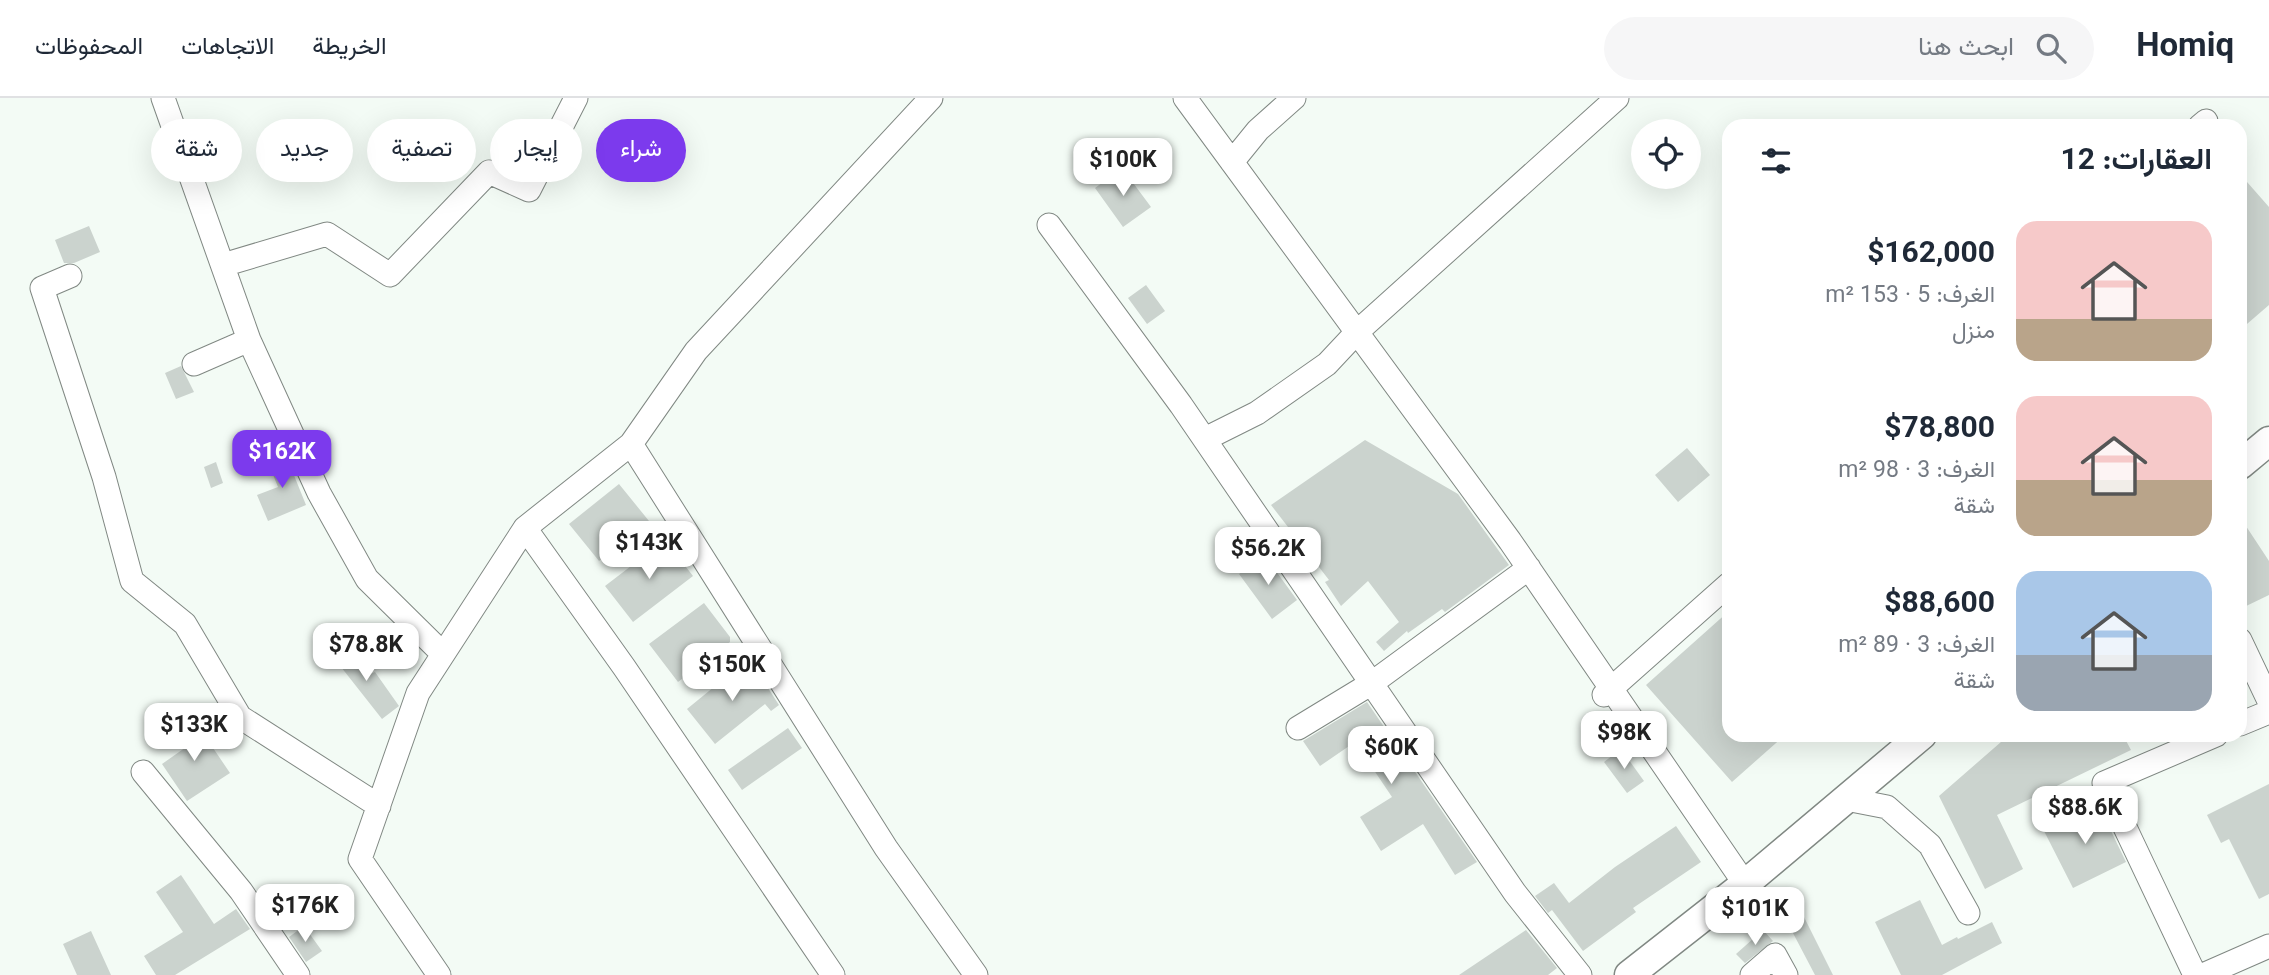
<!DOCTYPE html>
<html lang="ar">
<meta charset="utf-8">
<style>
body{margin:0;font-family:Georgia,Vazirmatn,serif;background:#f6f6f7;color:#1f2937;direction:rtl;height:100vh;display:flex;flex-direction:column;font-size:26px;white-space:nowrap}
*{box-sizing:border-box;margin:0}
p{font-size:23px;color:#747a83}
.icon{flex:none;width:38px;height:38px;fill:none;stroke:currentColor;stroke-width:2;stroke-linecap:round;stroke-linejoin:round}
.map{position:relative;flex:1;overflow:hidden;direction:ltr}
.sheet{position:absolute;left:1722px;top:21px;width:525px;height:623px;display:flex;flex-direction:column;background:#fff;border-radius:21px;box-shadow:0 7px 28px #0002;direction:rtl}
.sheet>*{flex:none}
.banner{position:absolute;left:21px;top:21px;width:665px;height:63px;direction:rtl;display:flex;gap:14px}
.fabs{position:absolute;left:1631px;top:21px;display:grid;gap:14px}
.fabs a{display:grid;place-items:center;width:70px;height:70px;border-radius:50%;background:#fff;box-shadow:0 7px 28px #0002;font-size:35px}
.price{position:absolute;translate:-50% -60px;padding:0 16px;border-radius:14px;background:#fff;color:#222;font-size:23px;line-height:46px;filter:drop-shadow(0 2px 4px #0008)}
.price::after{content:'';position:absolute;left:50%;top:42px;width:21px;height:16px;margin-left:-10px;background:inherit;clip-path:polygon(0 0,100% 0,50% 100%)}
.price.active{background:#7c3aed;color:#fff}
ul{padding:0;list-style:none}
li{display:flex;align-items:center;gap:21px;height:175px;padding:0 35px}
li span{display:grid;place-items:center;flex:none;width:196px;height:140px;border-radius:21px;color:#555}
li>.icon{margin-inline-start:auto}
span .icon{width:84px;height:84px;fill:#fffc;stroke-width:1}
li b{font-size:30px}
h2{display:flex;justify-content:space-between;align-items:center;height:84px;padding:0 35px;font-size:30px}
.tag{padding:0 24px;border-radius:32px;background:#fff;box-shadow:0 7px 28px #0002;font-size:24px;line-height:63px}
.tag.active{background:#7c3aed;color:#fff}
header{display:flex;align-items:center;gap:42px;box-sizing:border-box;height:98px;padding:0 35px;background:#fff;border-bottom:2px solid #e0e1e3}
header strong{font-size:33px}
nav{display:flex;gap:38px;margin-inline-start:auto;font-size:24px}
.search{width:490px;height:63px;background:#f6f6f7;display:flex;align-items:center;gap:18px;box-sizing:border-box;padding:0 24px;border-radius:38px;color:#747a83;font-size:26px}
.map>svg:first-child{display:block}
.building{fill:#cbd3ce}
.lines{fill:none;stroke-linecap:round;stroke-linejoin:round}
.minor-casing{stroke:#808883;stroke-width:25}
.major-casing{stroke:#808883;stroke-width:31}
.minor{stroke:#fff;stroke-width:23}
.major{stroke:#fff;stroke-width:28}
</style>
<header>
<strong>Homiq</strong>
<div class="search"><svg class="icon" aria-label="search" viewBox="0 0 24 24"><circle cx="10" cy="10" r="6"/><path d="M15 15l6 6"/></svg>ابحث هنا</div>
<nav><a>الخريطة</a><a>الاتجاهات</a><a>المحفوظات</a></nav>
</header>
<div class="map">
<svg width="2269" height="877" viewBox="0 0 2269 877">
<rect width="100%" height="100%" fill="#f3fbf5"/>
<!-- building -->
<path class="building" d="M1122,70L1151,109L1123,129L1095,90Z
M2240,76L2269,109V207L2240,232Z
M89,128L100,154L74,165H64L55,142Z
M1146,187L1165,213L1147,226L1128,200Z
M181,268L194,294L176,301L165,275Z
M1365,342L1458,396L1509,467L1445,514L1442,511L1408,535L1407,533L1384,553L1376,544L1399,524L1368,483L1341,508L1325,484L1329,482L1271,407Z
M1687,350L1710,377L1678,404L1655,377Z
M285,355L306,407L268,423L257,397L278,389L267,362Z
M216,364L223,385L211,390L204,369Z
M619,386L649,423L599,463L569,426Z
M2240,419L2269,463V497L2240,511Z
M665,442L693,478L633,524L605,488Z
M1265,458L1297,502L1272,521L1239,476Z
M704,505L730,539V544L678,584L649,546Z
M1729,513V637H1785L1732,684L1646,587Z
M347,549L370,576L375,574L399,608L382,621L330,555Z
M742,566L749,576L757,573L779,607L771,613L765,606L715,646L687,611Z
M1367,604L1477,764L1455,777L1423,726L1381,753L1360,719L1392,699L1355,644L1320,668L1303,643Z
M183,616L206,647L209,644L230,675L187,703L162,666L189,647L172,624Z
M788,630L802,650L742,692L728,672Z
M2009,637H2123L2131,652L1997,717L2023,771L1985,791L1939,698Z
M1621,651L1644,683L1627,695L1604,664Z
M2269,686V796L2259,801L2229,741L2221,745L2207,717Z
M2098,706L2126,764L2073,790L2044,733Z
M1676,728L1701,764L1633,810L1636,814L1583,853L1552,812L1548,815L1535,798L1554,785L1569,805L1615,769Z
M181,777L214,826L236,811L250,831L175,877H156L144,858L183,834L156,794Z
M1920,802L1942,847L1957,839L1958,841L1992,824L2002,845L1942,877H1901L1875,824Z
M1802,815L1833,877H1815L1784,818Z
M304,828L322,853L306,864L289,839Z
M1526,832L1557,870L1548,877H1459Z
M1763,832L1773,843L1745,865L1736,856Z
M91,833L111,877H77L63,846Z"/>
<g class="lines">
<defs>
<path id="minor" d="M163,0L249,242L319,395L367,481L443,556
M1185,0L1510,443L1745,786
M2200,28L2206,23
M1232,64L1258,32L1294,0
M1049,127L1181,307L1515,795L1580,877
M223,167L327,136L390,177L489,74L529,92L576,0
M70,178L42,190L104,379L132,483L185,526L240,619L379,708
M194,266L249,242
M1205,341L1257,315L1327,266L1357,234L1617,0
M631,346L886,750L976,877
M525,430L624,569L833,877
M2240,542L2269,603
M1604,597L1729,486
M2240,626L2269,614
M1298,630L1372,585L1529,470
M143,674L241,793L298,877
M1846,701L1887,709L1930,747L1968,815
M439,877L360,761L418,595L525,430L631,346L696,253L931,0
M1752,877L1775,857L1786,877
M2195,877L2104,685L2216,637
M2203,877L2269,848"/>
<path id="major" d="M2240,367L2269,343
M1629,877L1745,786L1922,637"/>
</defs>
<!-- minor casing -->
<use href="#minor" class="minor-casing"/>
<!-- major casing -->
<use href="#major" class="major-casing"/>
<!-- minor -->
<use href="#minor" class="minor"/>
<!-- major -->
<use href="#major" class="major"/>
</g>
</svg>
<div class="fabs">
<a><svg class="icon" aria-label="locate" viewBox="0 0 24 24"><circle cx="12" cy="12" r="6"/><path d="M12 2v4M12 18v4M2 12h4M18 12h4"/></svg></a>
</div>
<b class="price" style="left:1123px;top:100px">$100K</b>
<b class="price active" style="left:282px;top:392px">$162K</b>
<b class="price" style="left:649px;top:483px">$143K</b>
<b class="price" style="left:1268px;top:489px">$56.2K</b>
<b class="price" style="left:366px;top:585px">$78.8K</b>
<b class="price" style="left:732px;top:605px">$150K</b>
<b class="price" style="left:194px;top:665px">$133K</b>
<b class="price" style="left:1624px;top:673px">$98K</b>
<b class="price" style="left:1391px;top:688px">$60K</b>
<b class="price" style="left:2085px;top:748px">$88.6K</b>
<b class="price" style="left:305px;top:846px">$176K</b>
<b class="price" style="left:1755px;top:849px">$101K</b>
<div class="banner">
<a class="tag active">شراء</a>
<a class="tag">إيجار</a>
<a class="tag">تصفية</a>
<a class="tag">جديد</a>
<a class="tag">شقة</a>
</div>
<section class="sheet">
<h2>العقارات: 12<svg class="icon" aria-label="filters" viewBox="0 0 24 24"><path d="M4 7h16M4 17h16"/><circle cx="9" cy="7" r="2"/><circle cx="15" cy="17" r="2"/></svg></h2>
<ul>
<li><span style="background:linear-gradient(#f6c9c9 70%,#b9a48a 0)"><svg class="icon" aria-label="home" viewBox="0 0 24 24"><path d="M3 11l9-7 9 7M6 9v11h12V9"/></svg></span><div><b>$162,000</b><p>الغرف: 5 · 153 m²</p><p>منزل</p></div></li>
<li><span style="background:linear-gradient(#f6c9c9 60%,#b9a48a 0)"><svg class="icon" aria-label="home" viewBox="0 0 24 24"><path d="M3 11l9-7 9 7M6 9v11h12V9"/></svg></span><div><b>$78,800</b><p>الغرف: 3 · 98 m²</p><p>شقة</p></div></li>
<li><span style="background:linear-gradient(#a9c7e8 60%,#9aa5b1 0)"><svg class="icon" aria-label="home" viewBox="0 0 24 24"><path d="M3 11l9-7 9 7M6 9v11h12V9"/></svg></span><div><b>$88,600</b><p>الغرف: 3 · 89 m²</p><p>شقة</p></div></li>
</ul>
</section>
</div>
